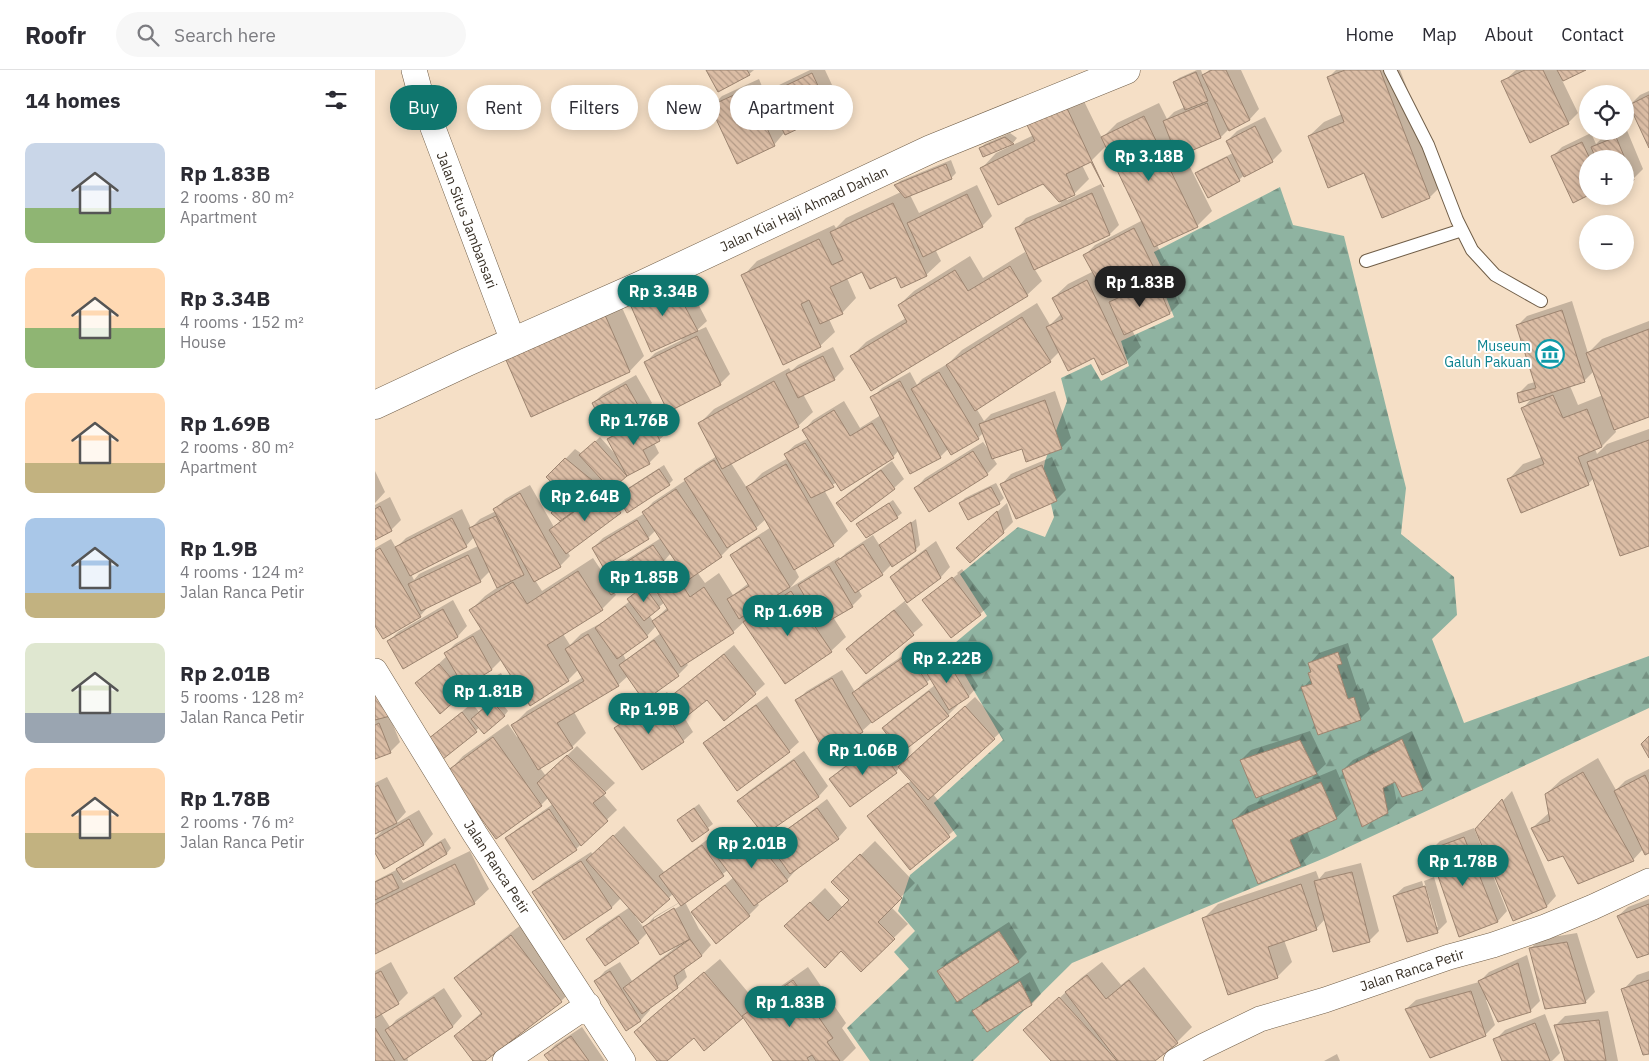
<!DOCTYPE html>
<meta charset="utf-8">
<style>
body{margin:0;font-family:"IBM Plex Sans",sans-serif;background:#f7f7f7;color:#2b2b33;height:100vh;display:flex;flex-direction:column;font-size:19px;white-space:nowrap}
*{box-sizing:border-box;margin:0}
p{font-size:16px;color:#7c7c81}
.icon{flex:none;width:28px;height:28px;fill:none;stroke:currentColor;stroke-width:2;stroke-linecap:round;stroke-linejoin:round}
.map{position:relative;flex:1;overflow:hidden}
.panel{display:flex;flex-direction:column;background:#fff;width:375px}
.panel>*{flex:none}
.top-card{position:absolute;left:15px;top:15px;width:475px;height:45px;display:flex;gap:10px}
.tools{position:absolute;left:1204px;top:15px;display:grid;gap:10px}
.tools a{display:grid;place-items:center;width:55px;height:55px;border-radius:50%;background:#fff;box-shadow:0 2px 12px #0003;font-size:25px}
.price{position:absolute;translate:-50% -42px;padding:0 11px;border-radius:18px;background:#0f766e;color:#fff;font-size:16px;line-height:32px;filter:drop-shadow(0 1px 2px #0008)}
.price::after{content:'';position:absolute;left:50%;top:30px;width:15px;height:11px;margin-left:-8px;background:inherit;clip-path:polygon(0 0,100% 0,50% 100%)}
.price.current{background:#222;color:#fff}
ul{padding:0;list-style:none}
li{display:flex;align-items:center;gap:15px;height:125px;padding:0 25px}
li span{display:grid;place-items:center;flex:none;width:140px;height:100px;border-radius:10px;color:#555}
li>.icon{margin-inline-start:auto}
span .icon{width:60px;height:60px;fill:#fffc;stroke-width:1}
li b{font-size:21px}
h2{display:flex;justify-content:space-between;align-items:center;height:60px;padding:0 25px;font-size:21px}
.tag{padding:0 18px;border-radius:22px;background:#fff;box-shadow:0 2px 12px #0003;font-size:18px;line-height:45px}
.tag.current{background:#0f766e;color:#fff}
header{display:flex;align-items:center;gap:30px;box-sizing:border-box;height:70px;padding:0 25px;background:#fff;border-bottom:1px solid #e1e1e2}
header strong{font-size:24px}
nav{display:flex;gap:28px;margin-inline-start:auto;font-size:18px}
.search{width:350px;height:45px;background:#f7f7f7;display:flex;align-items:center;gap:12px;box-sizing:border-box;padding:0 18px;border-radius:28px;color:#7c7c81;font-size:19px}
main{display:flex;flex:1;min-height:0}
.map>svg:first-child{display:block}
.forest{fill:url(#forest-firs)}
.shadow{fill:#0003;fill-rule:evenodd}
.building{fill:url(#building-back-hatch);stroke:#9c8470}
.lines{fill:none;stroke-linecap:round;stroke-linejoin:round}
.service-casing{stroke:#705e48;stroke-width:14}
.minor-casing{stroke:#705e48;stroke-width:26}
.secondary-casing{stroke:#705e48;stroke-width:29}
.service{stroke:#fff;stroke-width:12}
.minor{stroke:#fff;stroke-width:25}
.secondary{stroke:#fff;stroke-width:28}
.labels{text-anchor:middle;stroke-width:4;stroke-linejoin:round;paint-order:stroke}
.street-label{font-size:14px;fill:#383026;stroke:#fff}
.culture-label{font-size:14px;fill:#0d838f;stroke:#fff;text-anchor:end}
</style>
<header>
<strong>Roofr</strong>
<div class="search"><svg class="icon" aria-label="search" viewBox="0 0 24 24"><circle cx="10" cy="10" r="6"/><path d="M15 15l6 6"/></svg>Search here</div>
<nav><a>Home</a><a>Map</a><a>About</a><a>Contact</a></nav>
</header>
<main>
<section class="panel">
<h2>14 homes<svg class="icon" aria-label="filters" viewBox="0 0 24 24"><path d="M4 7h16M4 17h16"/><circle cx="9" cy="7" r="2"/><circle cx="15" cy="17" r="2"/></svg></h2>
<ul>
<li><span style="background:linear-gradient(#c9d6e8 65%,#8fb573 0)"><svg class="icon" aria-label="home" viewBox="0 0 24 24"><path d="M3 11l9-7 9 7M6 9v11h12V9"/></svg></span><div><b>Rp 1.83B</b><p>2 rooms · 80 m²</p><p>Apartment</p></div></li>
<li><span style="background:linear-gradient(#ffd9b3 60%,#8fb573 0)"><svg class="icon" aria-label="home" viewBox="0 0 24 24"><path d="M3 11l9-7 9 7M6 9v11h12V9"/></svg></span><div><b>Rp 3.34B</b><p>4 rooms · 152 m²</p><p>House</p></div></li>
<li><span style="background:linear-gradient(#ffd9b3 70%,#c2b280 0)"><svg class="icon" aria-label="home" viewBox="0 0 24 24"><path d="M3 11l9-7 9 7M6 9v11h12V9"/></svg></span><div><b>Rp 1.69B</b><p>2 rooms · 80 m²</p><p>Apartment</p></div></li>
<li><span style="background:linear-gradient(#a9c7e8 75%,#c2b280 0)"><svg class="icon" aria-label="home" viewBox="0 0 24 24"><path d="M3 11l9-7 9 7M6 9v11h12V9"/></svg></span><div><b>Rp 1.9B</b><p>4 rooms · 124 m²</p><p>Jalan Ranca Petir</p></div></li>
<li><span style="background:linear-gradient(#dfe7d0 70%,#9aa5b1 0)"><svg class="icon" aria-label="home" viewBox="0 0 24 24"><path d="M3 11l9-7 9 7M6 9v11h12V9"/></svg></span><div><b>Rp 2.01B</b><p>5 rooms · 128 m²</p><p>Jalan Ranca Petir</p></div></li>
<li><span style="background:linear-gradient(#ffd9b3 65%,#c2b280 0)"><svg class="icon" aria-label="home" viewBox="0 0 24 24"><path d="M3 11l9-7 9 7M6 9v11h12V9"/></svg></span><div><b>Rp 1.78B</b><p>2 rooms · 76 m²</p><p>Jalan Ranca Petir</p></div></li>
</ul>
</section>
<div class="map">
<svg width="1274" height="991" viewBox="0 0 1274 991">
<defs>
<pattern id="forest-firs" width="22" height="20" patternUnits="userSpaceOnUse" patternTransform="scale(1.25)"><rect width="22" height="20" fill="#8fb3a1"/><path d="M5 1l3.5 6h-7zM16 11l3.5 6h-7z" fill="#769283"/></pattern>
<pattern id="building-back-hatch" width="6" height="6" patternUnits="userSpaceOnUse" patternTransform="scale(1.25)"><rect width="6" height="6" fill="#dbbda5"/><path d="M-1 5l2 2M0 0l6 6M5-1l2 2" fill="none" stroke="#b39a86"/></pattern>
</defs>
<rect width="100%" height="100%" fill="#f5dfc6"/>
<!-- forest -->
<path class="forest" d="M905,117L918,155L969,166L1031,418L1026,464L1079,507L1082,545L1057,569L1089,653L1274,586V638L952,787L697,893L598,991H495L472,958L534,899L519,882L540,861L523,841L535,805L582,766L559,733L628,670L574,578L612,546L585,504L643,457L670,467L679,447L673,421L667,408L670,391L692,331L686,308L716,294L726,311L754,296L746,271L799,247L784,209L790,205L779,182Z"/>
<!-- shadow -->
<path class="shadow" d="M333,0H379L374,4Z
M435,0H450L465,32L455,42L408,64L399,75L337,36L347,26L384,9L391,26L402,16Z
M822,0H826L828,6L834,0H866L884,39L875,49L854,59L846,67L808,83L837,141L822,156L782,175L790,191L781,201L755,214L748,201L733,208L742,227L746,223L791,203L804,234L795,243L757,260L766,277L751,291L727,303L719,287L684,282L675,291L601,338L609,351L616,344L680,321L696,368L686,378L647,377L618,388L622,394L612,404L541,418L550,408L608,372L616,383L609,362L603,368L574,378L565,387L524,380L518,387L462,412L449,420L473,461L458,475L420,499L424,507L415,518L464,487L465,489L471,483L498,465L505,476L541,449L545,475L540,480L517,494L507,504L483,519L487,526L477,536L458,547L471,567L456,581L370,551L358,562L311,593L313,595L303,605L269,629L253,606L243,615L199,642L211,663L197,677L165,698L171,706L202,676L240,713L228,724L242,740L201,779L132,768L142,759L178,734L174,727L166,735L121,767L74,701L88,686L133,654L142,667L144,666L138,655L152,641L208,607L204,599L193,610L127,589L117,599L96,611L98,613L88,622L42,614L72,586L71,583L80,574L107,558L96,540L110,526L123,517L115,501L105,511L54,536L45,546L0,553V478L16,469L21,478L31,468L87,439L96,458L105,449L121,441L120,439L130,429L155,415L179,457L186,450L194,427L173,407L200,379L207,384L225,367L240,384L233,369L244,358L284,340L294,361L284,370L279,373L284,383L274,393L251,405L241,414L247,422L289,395L298,410L294,414L250,437L192,481L195,486L185,496L160,510L167,521L218,488L230,506L237,499L286,468L281,460L273,468L218,478L228,468L270,443L269,442L278,432L311,410L320,400L342,386L325,353L339,339L414,298L416,301L423,295L458,277L469,299L459,309L428,324L438,342L423,356L356,393L372,418L387,403L413,388L410,384L420,375L434,368L429,360L438,350L469,331L485,358L506,345L497,328L507,318L535,302L542,315L547,309L574,293L587,280L662,233L675,255L686,244L678,228L693,214L719,201L710,185L720,175L768,150L731,76L716,91L707,95L714,109L699,124L691,128L692,130L726,114L744,155L735,164L659,198L667,211L652,225L477,286L491,272L531,248L524,235L539,221L595,186L608,208L650,182L653,187L654,186L642,158L651,148L686,133L668,112L607,98L621,83L659,65L705,23L727,68L742,53L784,33L792,49L799,42L810,37L799,12L804,8ZM391,449L396,457L367,476L357,485L374,513L358,525L344,503L330,513L322,502L346,486L356,476L355,475L381,458ZM99,467L103,476L44,504L39,510L36,504L91,476ZM296,483L305,495L294,501L280,516L284,523L283,525L274,513L259,524L255,531L228,552L206,564L195,575L188,564L227,539L241,525L239,522L289,491ZM391,531L392,533L373,549L370,544ZM290,532L293,537L278,551L274,545ZM281,556L286,563L251,590L248,584L272,566Z
M961,0H1025L1069,113L1055,127L1008,146L990,102L934,66L949,52L967,44L953,8Z
M1141,0H1208L1187,10L1203,43L1193,53L1128,12Z
M1274,21V75L1255,35L1265,25Z
M890,47L907,81L897,91L869,105L864,110L822,103L826,99L858,83L852,71L862,61Z
M1251,58L1268,99L1258,109L1250,113V89H1212V124L1199,131L1177,87L1187,77L1216,63L1221,74L1228,67L1242,61H1250Z
M635,63L642,68L638,73L609,85L605,78L610,74Z
M576,90L581,103L576,108L535,125L544,143L602,115L617,146L607,156L560,179L566,191L551,205H521L487,200L472,208L481,228L467,243L454,249L460,262L445,276L368,206L382,191L459,155L461,158L471,148L526,122L521,115L525,111Z
M307,203L332,251L320,262L331,257L355,304L345,314L270,293L280,283L307,270L256,234Z
M244,231L269,286L255,301L157,345L132,291L147,276Z
M1197,231L1213,283L1227,269L1274,251V345L1240,358L1241,362L1227,376L1231,374L1220,379L1222,384L1232,374L1274,359V475L1219,408L1213,414L1134,409L1148,394L1167,387L1148,338L1158,327L1143,324L1153,314L1160,312L1143,255L1152,246ZM1219,301L1228,325L1203,335L1195,316L1209,311Z
M261,305L277,333L267,343L218,333L228,324Z
M677,387L691,420L681,430L627,414L636,404Z
M517,391L529,409L519,418L463,433L473,423Z
M0,401L10,422L0,433Z
M621,413L629,428L624,433H585L590,428Z
M15,427L26,450L16,460L0,469V435Z
M518,430L527,443L522,447L483,454Z
M632,433L638,452L628,462L593,468Z
M561,471L575,497L566,507L530,532L548,555L492,602L472,579L482,569L531,530L517,507L526,497Z
M587,499L615,535L605,544L549,530L557,522V524L583,504L582,503Z
M78,530L92,556L83,566L28,597L13,572L23,562Z
M973,573L976,583L972,587L983,620L988,618L995,639L985,649L928,618L936,609L934,603L937,600L935,593L944,583Z
M359,575L390,614L380,623L333,628L309,647L318,662L308,671L241,658L251,648L292,622L296,627Z
M543,575L558,596L581,580L603,616L594,626L581,633L583,635L573,645L526,681L508,658L518,648L560,615L556,609L497,652L487,661L452,682L422,630L432,621L467,600L480,622L488,613Z
M0,588L28,634L14,645L25,672L15,682L0,688Z
M126,603L131,613L126,617L101,618L105,614Z
M392,626L424,672L414,681L330,673L340,664Z
M122,627L133,641L129,646L105,657L69,687L55,669L97,633L104,642Z
M600,627L629,659L558,724L584,756L536,798L494,746L537,710L525,697L521,702L456,709L466,699L511,666L530,691Z
M935,661L951,694L941,703L866,690L876,680Z
M1037,661L1057,710L1047,719L1020,711L1018,712L1022,733L1012,742L968,700L978,690Z
M429,681L453,716L444,726L392,761L398,770L452,729L472,758L463,768L420,798L421,800L412,810L382,833L384,835L374,845L317,842L359,807L353,800L310,832L324,859L336,875L327,885L309,898L312,907L302,917L274,938L275,940L266,950L251,960L221,911L230,901L245,892L257,911L305,874V873L273,862L263,872L213,869L222,859L255,837L246,828L237,837L159,823L168,813L216,782L218,785L249,756L289,802L337,766L348,782L383,755L364,731L374,721ZM299,823L305,832L279,847L269,858L260,846L262,845L268,851ZM304,833L305,836L279,851V848Z
M1223,688L1241,720L1250,711L1274,699V782L1268,779L1258,790L1189,784L1157,758L1175,742L1171,724L1186,710Z
M961,699L976,734L961,748L932,761L939,780L925,795L858,751L873,736Z
M12,707L31,742L20,754L44,740L58,764L49,774L10,797L0,781V768L9,759L0,763V713Z
M1137,721L1181,826L1172,836L1139,849L1102,759Z
M324,734L338,754L317,770L308,746Z
M1099,758L1132,841L1123,851L1055,781L1065,771Z
M70,768L76,778L72,783L29,808L25,802H23L28,813L95,781L114,819L99,833L0,882V811L23,799L27,794Z
M500,771L540,813L516,837L533,854L486,900L466,880L411,856L450,818L468,838L476,830L458,812Z
M986,793L1004,861L994,871L950,849L941,859L909,870L917,892L902,907L828,849L843,834L941,801L944,809L950,802Z
M1059,807L1072,852L1062,862L1019,826L1029,817L1047,811L1060,857H1063L1049,811Z
M1274,829V882L1243,846L1253,837Z
M151,851L201,917L186,931L108,991H100L80,966L107,942L81,909L96,894Z
M634,852L652,882L643,891L564,901L573,891Z
M1202,863L1220,922L1210,932L1155,879L1165,869Z
M1152,885L1165,931L1155,941L1111,930L1120,955L1110,965L1031,939L1041,930L1104,912L1114,902Z
M345,889L382,933L433,897L471,953L467,958L481,978L468,991H399L368,946L329,979L319,967L290,991H284L260,962L275,948Z
M16,892L33,923L23,933L6,943L15,957L21,950L69,918L87,946L78,956L32,986L33,991H0V901Z
M727,892L746,915L769,897L817,957L802,972L777,991H678L650,960L706,908Z
M1274,901V982L1248,920L1262,905Z
M655,902L666,924L657,934L613,961L599,942L608,932Z
M1233,941L1243,991H1192L1180,956L1190,946Z
M1170,944L1185,983L1177,991H1128L1120,970L1130,960Z
M207,957L230,991H175L171,985L180,975Z
M962,984L965,991H949Z"/>
<!-- building -->
<path class="building" d="M331,0H372L375,5L343,22Z
M837,0H851L875,50L854,61L827,5Z
M970,0H1005L1055,128L1007,148L989,103L953,118L933,66L969,52L952,7Z
M1150,0H1168L1194,54L1155,73L1126,11Z
M1182,0H1211L1188,11Z
M821,2L833,31L810,40L798,12Z
M437,3L456,43L410,65L391,25Z
M374,18L400,76L362,94L335,36Z
M1274,25V78L1254,35Z
M832,33L846,68L802,87L788,51Z
M691,36L729,117L716,92L691,104L700,125L684,132L668,114L623,135L605,98L660,71L652,55Z
M769,46L823,157L779,177L726,67Z
M880,56L898,92L869,107L851,71Z
M630,67L639,74L608,87L604,78Z
M1241,67L1259,110L1250,114V89H1221L1216,77Z
M1207,72L1215,89H1212V126L1198,133L1176,86Z
M852,87L865,111L833,128L820,103Z
M571,94L577,109L530,128L519,115Z
M717,123L735,165L659,200L640,158Z
M592,124L608,157L548,187L532,153Z
M518,133L552,206L526,218L521,207L495,219L487,202L455,217L468,244L445,254L434,230L426,234L446,277L408,295L366,205L444,169L457,195L468,190L455,162Z
M759,158L781,202L754,216L747,202L724,214L708,185Z
M635,196L653,226L496,321L475,286L532,252L523,235L580,200L593,221Z
M712,210L752,293L727,305L719,288L693,301L671,257L688,249L677,228Z
M781,211L795,244L749,265L734,232Z
M297,212L323,261L276,282L255,234Z
M1187,240L1210,312L1144,333L1142,323L1161,318L1141,255Z
M230,245L255,302L156,347L131,290Z
M647,247L676,292L600,341L571,295Z
M1274,259V347L1239,360L1211,283Z
M322,266L346,315L293,342L269,292Z
M448,286L460,310L423,328L411,304Z
M564,302L604,369L576,385L536,319Z
M399,311L424,357L347,399L323,353Z
M525,311L566,388L535,404L495,327Z
M251,314L268,344L233,364L217,333Z
M1178,325L1188,348L1212,339L1227,377L1203,387L1214,415L1146,443L1132,409L1169,394L1146,338Z
M670,330L687,379L651,392L647,379L617,389L604,354Z
M459,340L475,366L497,353L519,388L466,421L427,360Z
M274,348L285,371L268,380L275,394L252,406L232,369Z
M1274,370V476L1245,486L1212,392Z
M220,371L252,406L236,420L204,385Z
M430,373L459,417L436,428L409,384Z
M598,381L613,405L554,442L539,418Z
M190,388L229,420L185,451L176,443L192,427L171,407Z
M339,390L382,459L352,478L309,409Z
M411,394L459,476L419,500L371,417Z
M667,395L682,431L641,449L625,414Z
M284,399L295,415L252,443L242,426Z
M506,400L520,419L476,452L461,433Z
M616,417L625,434L593,450L584,433Z
M301,419L347,487L313,510L267,442Z
M229,420L246,443L191,484L174,460Z
M145,423L186,497L159,512L118,439Z
M514,433L523,448L491,468L481,454Z
M5,436L17,461L0,470V439Z
M622,441L629,463L595,493L581,478Z
M121,446L149,505L122,518L94,458Z
M77,448L92,477L35,506L20,477Z
M262,450L274,469L228,497L217,478Z
M536,452L541,481L517,497L504,475Z
M384,467L415,517L364,549L352,529L374,516L355,485Z
M488,474L508,505L480,523L460,492Z
M278,475L289,491L236,525L225,509Z
M5,478L46,547L8,569L0,556V481Z
M551,480L566,508L532,533L515,507Z
M93,485L106,512L46,541L33,514Z
M454,496L478,537L447,555L423,515Z
M203,501L228,540L172,575L194,611L155,636L94,540L138,512L152,534Z
M299,502L315,527L329,517L359,563L306,597L277,551L293,540L278,516Z
M577,507L606,545L576,568L547,530Z
M269,516L285,538L269,551L252,529Z
M416,521L457,582L410,614L368,552Z
M250,536L273,567L242,589L220,558Z
M68,539L83,567L28,599L12,571Z
M519,540L539,565L491,604L471,579Z
M213,564L244,616L182,653L198,678L163,700L136,655L209,611L190,579Z
M98,566L117,600L89,617L69,583Z
M279,570L304,606L269,631L244,595Z
M963,582L967,594L962,595L973,629L979,627L986,650L943,665L926,617L937,614L933,603L936,602L933,593Z
M349,584L381,624L349,651L332,630L307,650L291,630Z
M533,584L553,614L497,653L477,623Z
M571,589L594,627L574,640L551,602Z
M64,594L89,623L65,644L40,613Z
M121,607L127,618L105,630L99,618Z
M457,608L488,662L451,684L420,630Z
M0,613L19,645L0,650Z
M554,621L574,646L526,683L507,658Z
M282,630L309,672L267,700L239,658Z
M117,631L130,646L109,664L96,649Z
M381,635L415,682L362,721L328,673Z
M590,636L620,669L553,730L523,697Z
M87,642L102,662L68,689L53,669Z
M4,653L16,683L0,689V655Z
M1274,666V688L1266,674Z
M118,667L167,736L121,769L72,701Z
M1027,669L1048,720L1027,727L1020,712L1008,718L1013,743L987,757L967,700Z
M925,670L942,704L881,728L865,690Z
M501,674L522,703L475,737L454,709Z
M192,685L231,723L218,733L233,751L206,776L162,713Z
M419,690L444,727L389,765L362,731Z
M1208,702L1259,791L1203,814L1188,786L1173,791L1156,758L1175,751L1170,724Z
M1270,705L1274,714V783L1270,785L1239,721Z
M946,712L962,749L915,770L926,796L883,814L857,750Z
M533,713L575,767L535,800L492,746Z
M3,715L22,753L0,764V717Z
M1127,729L1172,837L1138,851L1100,759Z
M319,738L334,760L317,772L302,750Z
M442,738L464,769L415,804L393,773Z
M174,739L202,780L158,810L130,768Z
M34,749L49,775L9,799L0,783V769Z
M375,762L413,811L379,836L342,787Z
M238,765L295,829L267,853L211,790Z
M1089,767L1123,852L1084,867L1054,780Z
M66,772L72,784L28,810L21,799Z
M327,775L349,806L306,836L284,806Z
M485,784L527,828L503,852L520,869L486,902L466,881L450,898L409,856L435,832L453,851L474,830L456,812Z
M206,791L237,838L189,870L157,822Z
M80,794L100,834L0,884V834Z
M977,802L995,872L958,882L939,811Z
M17,804L24,818L0,830V812Z
M926,814L942,860L893,877L903,908L853,925L827,848Z
M350,815L375,846L341,874L316,842Z
M1050,816L1063,863L1032,872L1018,826Z
M1274,834V884L1262,888L1242,846Z
M299,838L315,869L285,885L268,857Z
M244,846L264,873L230,896L211,869Z
M624,861L644,892L582,932L562,901Z
M136,865L187,932L110,991H98L79,966L107,944L79,908Z
M315,869L327,886L299,906L303,918L267,944L248,918Z
M1192,872L1211,933L1170,939L1154,878Z
M1143,893L1156,942L1123,952L1103,911Z
M6,901L24,934L0,948V904Z
M235,901L266,951L251,961L219,911Z
M329,902L368,948L329,981L319,968L292,991H282L259,962Z
M712,905L731,929L754,910L803,973L780,991H743L690,922Z
M418,910L458,968L452,972L465,991H441L437,985L432,988L434,991H398L367,946Z
M1274,910V984L1268,985L1246,919Z
M645,911L657,935L612,962L597,941Z
M1096,921L1111,966L1055,988L1030,939Z
M59,927L78,957L29,990L10,960Z
M684,927L742,991H676L648,960Z
M1224,950L1231,991H1190L1179,955Z
M1160,953L1175,991H1127L1118,969Z
M0,958L20,991H0Z
M196,966L214,991H174L169,985Z"/>
<g class="lines">
<defs>
<path id="service" d="M1015,0L1053,75L1082,150L1097,180L1120,205L1166,231
M991,191L1087,160"/>
<path id="minor" d="M39,0L46,26L138,271
M0,601L100,764L248,991
M130,991L213,935
M801,991L829,976L885,949L950,930L1074,887L1118,875L1170,857L1218,837L1274,811"/>
<path id="secondary" d="M0,335L92,292L266,215L556,79L751,0"/>
</defs>
<!-- service casing -->
<use href="#service" class="service-casing"/>
<!-- minor casing -->
<use href="#minor" class="minor-casing"/>
<!-- secondary casing -->
<use href="#secondary" class="secondary-casing"/>
<!-- service -->
<use href="#service" class="service"/>
<!-- minor -->
<use href="#minor" class="minor"/>
<!-- secondary -->
<use href="#secondary" class="secondary"/>
</g>
<!-- icons -->
<defs>
<symbol id="museum-ring" viewBox="-11 -11 22 22"><circle r="9.5" fill="#fff" stroke="#0f9aa8" stroke-width="1.5"/><path d="M0-6L6-3V-2H-6V-3ZM-5-1h2V3h-2ZM-1-1h2V3h-2ZM3-1h2V3H3ZM-6 4H6V6H-6Z" fill="#0f9aa8"/></symbol>
</defs>
<g fill-rule="evenodd">
<use href="#museum-ring" x="1159" y="268" width="32" height="32"/>
</g>
<g class="labels">
<!-- street labels -->
<g class="street-label">
<text transform="translate(429 139) rotate(-25)" y="5">Jalan Kiai Haji Ahmad Dahlan</text>
<text transform="translate(92 150) rotate(69)" y="5">Jalan Situs Jambansari</text>
<text transform="translate(122 797) rotate(57)" y="5">Jalan Ranca Petir</text>
<text transform="translate(1037 900) rotate(-18)" y="5">Jalan Ranca Petir</text>
</g>
<!-- culture labels -->
<g class="culture-label">
<text x="1156" y="281">Museum<tspan x="1156" dy="16">Galuh Pakuan</tspan></text>
</g>
</g>
</svg>
<div class="tools">
<a><svg class="icon" aria-label="locate" viewBox="0 0 24 24"><circle cx="12" cy="12" r="6"/><path d="M12 2v4M12 18v4M2 12h4M18 12h4"/></svg></a>
<a>+</a>
<a>−</a>
</div>
<b class="price" style="left:774px;top:112px">Rp 3.18B</b>
<b class="price current" style="left:765px;top:238px">Rp 1.83B</b>
<b class="price" style="left:288px;top:247px">Rp 3.34B</b>
<b class="price" style="left:259px;top:376px">Rp 1.76B</b>
<b class="price" style="left:210px;top:452px">Rp 2.64B</b>
<b class="price" style="left:269px;top:533px">Rp 1.85B</b>
<b class="price" style="left:413px;top:567px">Rp 1.69B</b>
<b class="price" style="left:572px;top:614px">Rp 2.22B</b>
<b class="price" style="left:113px;top:647px">Rp 1.81B</b>
<b class="price" style="left:274px;top:665px">Rp 1.9B</b>
<b class="price" style="left:488px;top:706px">Rp 1.06B</b>
<b class="price" style="left:377px;top:799px">Rp 2.01B</b>
<b class="price" style="left:1088px;top:817px">Rp 1.78B</b>
<b class="price" style="left:415px;top:958px">Rp 1.83B</b>
<div class="top-card">
<a class="tag current">Buy</a>
<a class="tag">Rent</a>
<a class="tag">Filters</a>
<a class="tag">New</a>
<a class="tag">Apartment</a>
</div>
</div>
</main>
